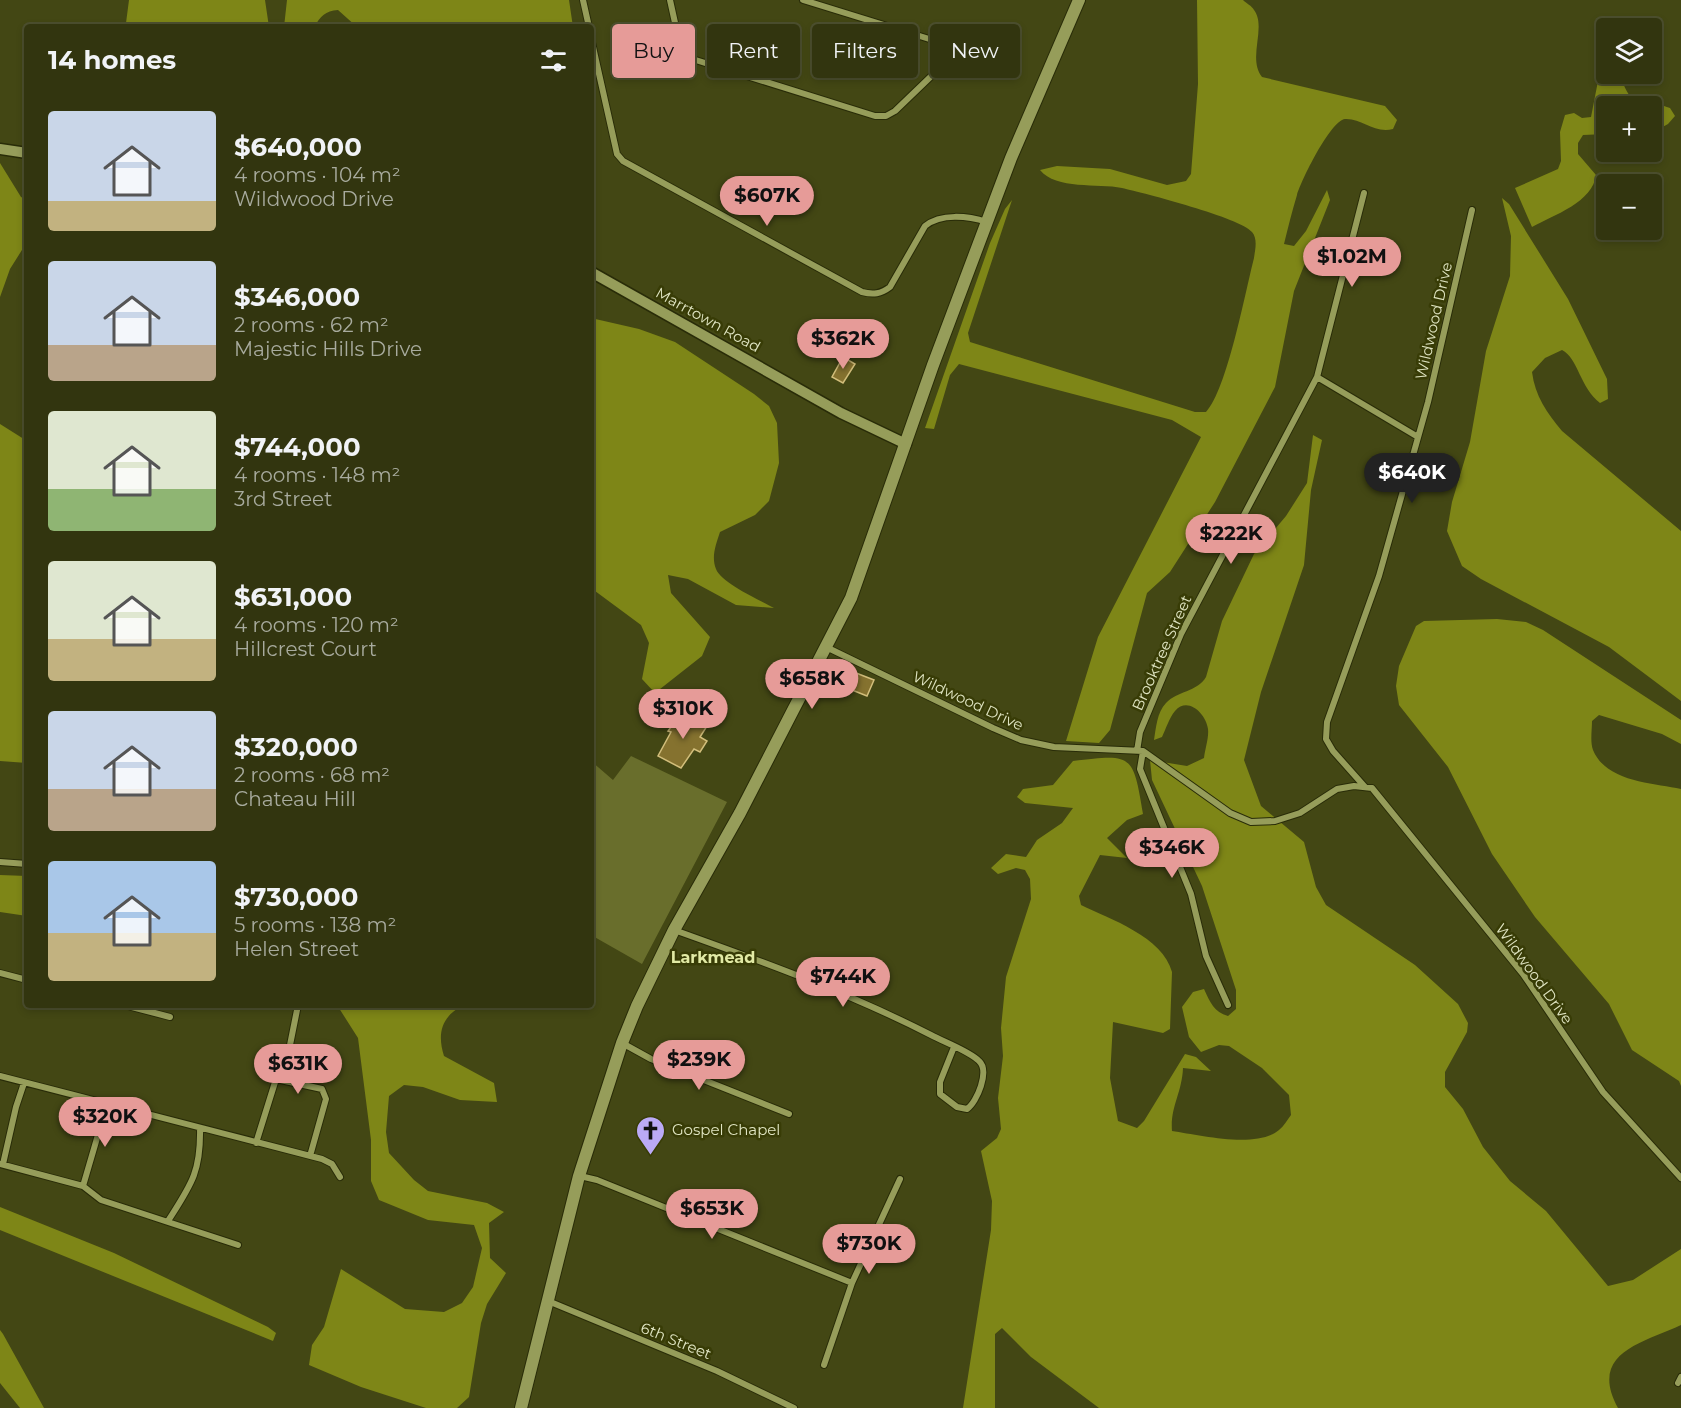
<!DOCTYPE html>
<meta charset="utf-8">
<style>
body{margin:0;font-family:Montserrat,sans-serif;background:#3d401d;color:#f1f3f6;height:100vh;display:flex;flex-direction:column;font-size:22px;white-space:nowrap}
*{box-sizing:border-box;margin:0}
p{font-size:20px;color:#a8ab9e}
.icon{flex:none;width:33px;height:33px;fill:none;stroke:currentColor;stroke-width:2;stroke-linecap:round;stroke-linejoin:round}
.map{position:relative;flex:1;overflow:hidden}
.drawer{position:absolute;left:24px;top:24px;width:570px;height:984px;display:flex;flex-direction:column;background:#32350f;border-radius:6px;box-shadow:0 3px 9px #0003,0 0 0 2px #4d502f}
.drawer>*{flex:none}
.guide{position:absolute;left:612px;top:24px;width:570px;height:54px;display:flex;gap:12px}
.tools{position:absolute;left:1596px;top:18px;display:grid;gap:12px}
.tools a{display:grid;place-items:center;width:66px;height:66px;border-radius:6px;background:#32350f;box-shadow:0 3px 9px #0003,0 0 0 2px #4d502f;font-size:30px}
.price{position:absolute;translate:-50% -51px;padding:0 14px;border-radius:21px;background:#e69b98;color:#111;font-size:20px;line-height:39px;filter:drop-shadow(0 2px 3px #0008)}
.price::after{content:'';position:absolute;left:50%;top:36px;width:18px;height:14px;margin-left:-9px;background:inherit;clip-path:polygon(0 0,100% 0,50% 100%)}
.price.on{background:#222;color:#fff}
ul{padding:0;list-style:none}
li{display:flex;align-items:center;gap:18px;height:150px;padding:0 24px}
li span{display:grid;place-items:center;flex:none;width:168px;height:120px;border-radius:6px;color:#555}
li>.icon{margin-inline-start:auto}
span .icon{width:72px;height:72px;fill:#fffc;stroke-width:1}
li b{font-size:26px}
h2{display:flex;justify-content:space-between;align-items:center;height:72px;padding:0 24px;font-size:26px}
.pill{padding:0 21px;border-radius:6px;background:#32350f;box-shadow:0 3px 9px #0003,0 0 0 2px #4d502f;font-size:21px;line-height:54px}
.pill.on{background:#e69b98;color:#111}
.map>svg:first-child{display:block}
.green{fill:#696e2c}
.forest{fill:#7e8617}
.building{fill:#85722f;stroke:#d2be7b;stroke-width:1.5}
.lines{fill:none;stroke-linecap:round;stroke-linejoin:round}
.minor-casing{stroke:#292c08;stroke-width:8}
.tertiary-casing{stroke:#292c08;stroke-width:13}
.secondary-casing{stroke:#292c08;stroke-width:14}
.minor{stroke:#969d5a;stroke-width:6}
.tertiary{stroke:#969d5a;stroke-width:10}
.secondary{stroke:#969d5a;stroke-width:12}
.labels{text-anchor:middle;stroke-width:5;stroke-linejoin:round;paint-order:stroke}
.street-label{font-size:15px;fill:#e0e5c3;stroke:#383c06}
.poi-label{font-size:15px;fill:#e0e5c3;stroke:#383c06;text-anchor:start}
.neighbourhood-label{font-size:16px;font-weight:bold;fill:#e2eaa5;stroke:#383c06}
</style>
<div class="map">
<svg width="1681" height="1408" viewBox="0 0 1681 1408">
<rect width="100%" height="100%" fill="#434714"/>
<!-- green -->
<path class="green" d="M631,756L727,802L642,964L591,935V761L613,780Z"/>
<!-- forest -->
<path class="forest" d="M129,0H265L269,27H123L126,23Z
M287,0H569L573,27H357L338,10C325,11 321,16 314,27H284Z
M1197,0H1243C1246,3 1252,6 1254,10C1267,27 1247,58 1262,77L1385,106L1397,120L1393,129C1374,134 1362,118 1345,119C1330,121 1301,181 1297,195C1292,211 1288,228 1284,244L1294,246L1306,231L1327,190L1330,200L1294,291L1275,387L1215,502L1170,572L1147,593L1110,730L1099,743L1066,741L1098,637L1201,437L1172,420L959,364L950,375L934,429L925,428L990,243L1005,209L1012,200L968,333L970,342L1195,412H1206C1227,390 1245,293 1254,258C1255,250 1258,239 1252,232C1241,218 1144,193 1122,188C1098,183 1056,190 1040,170L1057,166L1110,169L1167,185L1186,181L1191,174L1198,84Z
M1606,68V74H1620C1632,112 1638,96 1670,108L1675,116L1668,124L1659,129L1652,126V106H1606V134L1583,135L1578,143V154L1596,175C1593,202 1554,215 1532,227L1515,188L1558,169L1561,161L1560,132L1565,115L1574,113L1582,118L1591,117L1598,81Z
M0,163L21,197L27,200V242L10,269L0,297Z
M1502,198L1509,204L1568,299L1607,379L1608,399L1600,403C1580,388 1578,358 1562,350L1545,358L1532,372C1535,396 1547,413 1562,431L1681,531V701L1609,647L1481,579L1462,566L1447,531L1452,502L1470,442L1486,351L1510,276L1511,236Z
M591,318L639,329L675,342L754,394L769,406L777,423L779,463L769,501L755,515L720,532C716,544 711,557 716,569C721,583 760,600 774,608L736,605L688,579L668,575L671,593L710,637L702,656L655,693L642,679L649,643L641,625L591,588Z
M0,424L27,441V763L0,761Z
M1313,435L1322,440L1311,490L1304,565L1261,692L1244,760L1261,806L1304,842L1316,887L1326,905L1415,965L1458,1004L1468,1023L1467,1032L1445,1072V1087L1463,1109L1483,1147L1510,1181L1546,1211L1608,1286L1633,1280L1681,1249V1325C1642,1343 1588,1353 1618,1408H1099L1031,1357L1002,1328L995,1334V1408H963L991,1230L992,1201L981,1151L997,1138L1001,1129L998,1098L1003,1056L1001,1028L1006,977L1031,899L1030,879L1025,870L1016,868L998,874L991,868L1006,854L1026,857L1037,840L1062,823L1073,808L1025,803L1017,797L1023,789L1053,785L1073,761C1132,754 1133,753 1143,814L1127,820L1107,838L1127,858L1100,855L1079,896L1081,905C1110,919 1163,937 1172,972L1170,1029L1163,1033L1113,1022L1110,1078L1118,1121L1137,1128L1144,1121L1185,1054L1196,1057L1211,1071L1183,1068C1182,1093 1170,1107 1172,1131C1199,1135 1257,1149 1279,1130C1284,1126 1287,1120 1291,1115L1289,1095L1262,1068L1229,1046L1219,1045L1201,1052L1189,1037L1182,1007L1193,992L1204,989C1210,1002 1214,1012 1228,1016L1236,1009V990L1202,886L1152,780L1150,760L1187,766L1204,758C1205,749 1209,738 1208,729C1206,714 1188,696 1175,711C1169,718 1166,729 1162,737L1154,740C1156,728 1157,712 1166,703C1177,691 1197,692 1206,677L1222,621L1254,554L1286,516L1307,483Z
M1497,619L1526,622L1543,630L1681,720V744L1662,734L1599,715L1592,721C1592,730 1590,742 1593,750C1606,782 1653,783 1681,789V1086L1679,1081L1632,1050L1609,1004L1535,917L1492,854L1448,767L1399,705L1396,686L1399,666L1416,626L1424,621Z
M0,875L27,876V916L0,912Z
M337,1005H464C441,1016 437,1034 444,1056L494,1083L497,1102L460,1100L423,1087L404,1085L389,1096L386,1132L389,1153L414,1180L428,1191L487,1203L504,1212L489,1223L490,1258L506,1273L487,1304L481,1323L469,1397L457,1408H426L361,1387L309,1365L312,1345L324,1327L341,1269L405,1309L444,1312L462,1303L473,1287L482,1248L474,1225L428,1220L379,1200L371,1181V1140L358,1038Z
M0,1207L114,1253L268,1327L276,1333L273,1341L0,1230Z
M0,1330L3,1334L44,1408H20L0,1383Z"/>
<!-- building -->
<path class="building" d="M843,357L855,364L843,383L832,377Z
M838,666L874,680L867,696L832,682Z
M682,712L707,726L700,737L707,741L700,752L694,749L681,768L658,756L671,732L668,731Z"/>
<g class="lines">
<defs>
<path id="minor" d="M583,0L589,27
M670,0L681,50L686,57L875,116H886L895,111L947,61L945,46L939,42L803,0
M591,38L617,154L623,161L862,292C873,295 881,294 890,287L925,226C941,213 968,216 987,222
M1317,377L1418,437
M826,647L993,728L1021,740L1054,747L1143,751L1230,813L1251,822L1275,821L1300,813L1337,789L1354,786L1372,788L1523,974L1603,1092L1681,1178
M1137,751L1140,732L1181,634L1317,377L1364,193
M1143,751L1140,769L1191,894L1206,956L1228,1005
M1365,787L1333,751L1326,739L1327,722L1379,576L1428,402L1472,210
M0,862L27,864
M674,930C761,961 849,993 931,1035C944,1042 969,1051 979,1061C990,1071 977,1102 967,1109L957,1107L940,1094V1082L954,1047
M0,973L27,980
M124,1005L170,1017
M622,1043L651,1059L789,1114
M0,1076L322,1159L332,1164L340,1177
M283,1080L298,1005
M256,1143L276,1079L322,1089L326,1099L310,1156
M0,1164L83,1186L101,1200L238,1245
M3,1164L16,1107L24,1083
M580,1176L597,1180L852,1283
M83,1186L107,1104
M168,1221C191,1185 201,1172 200,1128
M548,1301L717,1371L794,1408
M824,1365L852,1283L900,1179
M1678,1383L1681,1377"/>
<path id="tertiary" d="M0,149L27,153
M591,272L841,413L906,444"/>
<path id="secondary" d="M521,1408L579,1176L622,1043L637,1006L674,930L740,813L851,598L933,365L1011,158L1079,0"/>
</defs>
<!-- minor casing -->
<use href="#minor" class="minor-casing"/>
<!-- tertiary casing -->
<use href="#tertiary" class="tertiary-casing"/>
<!-- secondary casing -->
<use href="#secondary" class="secondary-casing"/>
<!-- minor -->
<use href="#minor" class="minor"/>
<!-- tertiary -->
<use href="#tertiary" class="tertiary"/>
<!-- secondary -->
<use href="#secondary" class="secondary"/>
</g>
<!-- icons -->
<defs>
<symbol id="church-pin" viewBox="-11 -11 22 30"><path d="M0 17L-7.5 6A9.5 9.5 0 1 1 7.5 6Z" fill="#bbaaf6" stroke="#383c06"/><path d="M-1.2-6h2.4v3.5h3.3v2.4h-3.3V6h-2.4V-.1h-3.3v-2.4h3.3Z" fill="#111"/></symbol>
</defs>
<g fill-rule="evenodd">
<use href="#church-pin" x="634" y="1114" width="33" height="45"/>
</g>
<g class="labels">
<!-- street labels -->
<g class="street-label">
<text transform="translate(708 320) rotate(29)" y="5">Marrtown Road</text>
<text transform="translate(1434 321) rotate(-77)" y="5">Wildwood Drive</text>
<text transform="translate(1162 653) rotate(-66)" y="5">Brooktree Street</text>
<text transform="translate(968 701) rotate(25)" y="5">Wildwood Drive</text>
<text transform="translate(1534 974) rotate(54)" y="5">Wildwood Drive</text>
<text transform="translate(676 1341) rotate(22)" y="5">6th Street</text>
</g>
<!-- poi labels -->
<g class="poi-label">
<text x="672" y="1135">Gospel Chapel</text>
</g>
<!-- neighbourhood labels -->
<g class="neighbourhood-label">
<text x="713" y="963">Larkmead</text>
</g>
</g>
</svg>
<div class="tools">
<a><svg class="icon" aria-label="layers" viewBox="0 0 24 24"><path d="M12 4l9 5-9 5-9-5zM3 14l9 5 9-5"/></svg></a>
<a>+</a>
<a>−</a>
</div>
<b class="price" style="left:767px;top:227px">$607K</b>
<b class="price" style="left:1352px;top:288px">$1.02M</b>
<b class="price" style="left:843px;top:370px">$362K</b>
<b class="price on" style="left:1412px;top:504px">$640K</b>
<b class="price" style="left:1231px;top:565px">$222K</b>
<b class="price" style="left:812px;top:710px">$658K</b>
<b class="price" style="left:683px;top:740px">$310K</b>
<b class="price" style="left:1172px;top:879px">$346K</b>
<b class="price" style="left:843px;top:1008px">$744K</b>
<b class="price" style="left:699px;top:1091px">$239K</b>
<b class="price" style="left:298px;top:1095px">$631K</b>
<b class="price" style="left:105px;top:1148px">$320K</b>
<b class="price" style="left:712px;top:1240px">$653K</b>
<b class="price" style="left:869px;top:1275px">$730K</b>
<div class="guide">
<a class="pill on">Buy</a>
<a class="pill">Rent</a>
<a class="pill">Filters</a>
<a class="pill">New</a>
</div>
<section class="drawer">
<h2>14 homes<svg class="icon" aria-label="filters" viewBox="0 0 24 24"><path d="M4 7h16M4 17h16"/><circle cx="9" cy="7" r="2"/><circle cx="15" cy="17" r="2"/></svg></h2>
<ul>
<li><span style="background:linear-gradient(#c9d6e8 75%,#c2b280 0)"><svg class="icon" aria-label="home" viewBox="0 0 24 24"><path d="M3 11l9-7 9 7M6 9v11h12V9"/></svg></span><div><b>$640,000</b><p>4 rooms · 104 m²</p><p>Wildwood Drive</p></div></li>
<li><span style="background:linear-gradient(#c9d6e8 70%,#b9a48a 0)"><svg class="icon" aria-label="home" viewBox="0 0 24 24"><path d="M3 11l9-7 9 7M6 9v11h12V9"/></svg></span><div><b>$346,000</b><p>2 rooms · 62 m²</p><p>Majestic Hills Drive</p></div></li>
<li><span style="background:linear-gradient(#dfe7d0 65%,#8fb573 0)"><svg class="icon" aria-label="home" viewBox="0 0 24 24"><path d="M3 11l9-7 9 7M6 9v11h12V9"/></svg></span><div><b>$744,000</b><p>4 rooms · 148 m²</p><p>3rd Street</p></div></li>
<li><span style="background:linear-gradient(#dfe7d0 65%,#c2b280 0)"><svg class="icon" aria-label="home" viewBox="0 0 24 24"><path d="M3 11l9-7 9 7M6 9v11h12V9"/></svg></span><div><b>$631,000</b><p>4 rooms · 120 m²</p><p>Hillcrest Court</p></div></li>
<li><span style="background:linear-gradient(#c9d6e8 65%,#b9a48a 0)"><svg class="icon" aria-label="home" viewBox="0 0 24 24"><path d="M3 11l9-7 9 7M6 9v11h12V9"/></svg></span><div><b>$320,000</b><p>2 rooms · 68 m²</p><p>Chateau Hill</p></div></li>
<li><span style="background:linear-gradient(#a9c7e8 60%,#c2b280 0)"><svg class="icon" aria-label="home" viewBox="0 0 24 24"><path d="M3 11l9-7 9 7M6 9v11h12V9"/></svg></span><div><b>$730,000</b><p>5 rooms · 138 m²</p><p>Helen Street</p></div></li>
</ul>
</section>
</div>
